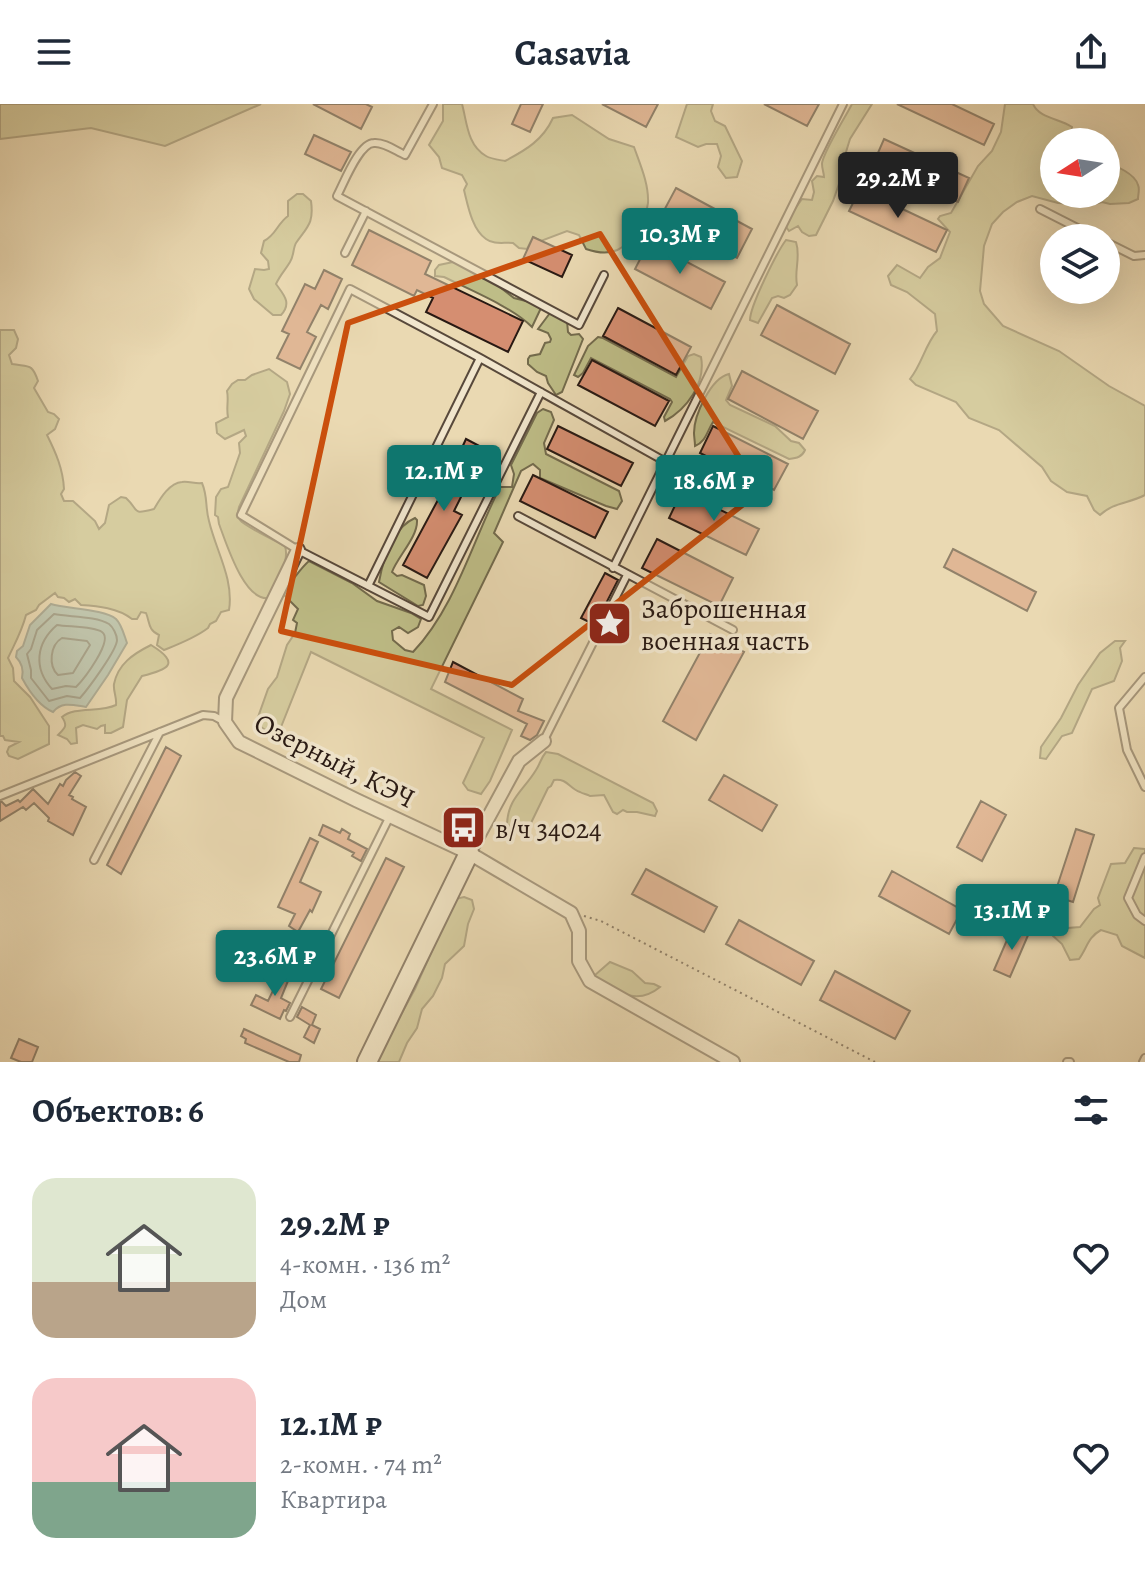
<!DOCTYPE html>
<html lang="ru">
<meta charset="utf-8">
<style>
body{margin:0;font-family:Alegreya,serif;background:#f6f6f7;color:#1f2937;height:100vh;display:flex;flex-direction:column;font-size:30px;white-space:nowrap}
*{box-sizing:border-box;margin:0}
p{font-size:26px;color:#747a83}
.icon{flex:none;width:44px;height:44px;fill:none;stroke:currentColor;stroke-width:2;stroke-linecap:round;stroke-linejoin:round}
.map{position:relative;height:958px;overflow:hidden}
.side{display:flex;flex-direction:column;background:#fff;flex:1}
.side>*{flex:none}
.needle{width:52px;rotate:258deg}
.tools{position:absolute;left:1040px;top:24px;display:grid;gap:16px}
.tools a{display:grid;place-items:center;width:80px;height:80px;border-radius:50%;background:#fff;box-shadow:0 8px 32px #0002;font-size:40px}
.price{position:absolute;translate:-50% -68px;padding:0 18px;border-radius:8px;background:#0f766e;color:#fff;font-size:26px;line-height:52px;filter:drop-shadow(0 2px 4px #0008)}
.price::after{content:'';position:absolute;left:50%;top:48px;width:24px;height:18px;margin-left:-12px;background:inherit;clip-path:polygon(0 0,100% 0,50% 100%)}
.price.selected{background:#222;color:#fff}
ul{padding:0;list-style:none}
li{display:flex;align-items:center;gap:24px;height:200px;padding:0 32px}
li span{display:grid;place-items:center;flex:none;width:224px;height:160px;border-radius:24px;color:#555}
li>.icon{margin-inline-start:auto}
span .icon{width:96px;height:96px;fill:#fffc;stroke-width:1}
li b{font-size:34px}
h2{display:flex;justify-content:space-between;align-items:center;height:96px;padding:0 32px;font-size:34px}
header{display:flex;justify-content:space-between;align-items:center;height:104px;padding:0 32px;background:#fff;font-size:36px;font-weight:700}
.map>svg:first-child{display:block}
.green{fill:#bebd87;stroke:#736b4d;stroke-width:2}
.water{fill:#98b9b1;stroke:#6b7972;stroke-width:2}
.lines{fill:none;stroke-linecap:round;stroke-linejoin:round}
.shore{stroke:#606962;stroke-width:2}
.building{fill:#d58e71;stroke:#281913;stroke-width:2}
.lane-casing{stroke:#58493b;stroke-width:10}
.street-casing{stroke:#58493b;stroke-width:16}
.secondary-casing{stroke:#281913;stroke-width:22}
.path{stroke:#281913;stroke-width:2;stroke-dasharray:2 4;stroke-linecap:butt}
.lane{stroke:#f1e6cd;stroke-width:6}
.street{stroke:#f1e6cd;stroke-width:12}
.secondary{stroke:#f1e6cd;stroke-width:18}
.marked{fill:none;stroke:#cb4f0d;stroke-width:6;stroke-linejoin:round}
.labels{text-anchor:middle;stroke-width:7;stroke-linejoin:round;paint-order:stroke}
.poi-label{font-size:28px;fill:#281913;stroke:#f1e6cd;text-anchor:start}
.street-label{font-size:28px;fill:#281913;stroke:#f1e6cd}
</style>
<header><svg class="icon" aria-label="menu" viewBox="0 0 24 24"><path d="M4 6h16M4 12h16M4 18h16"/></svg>Casavia<svg class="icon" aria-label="share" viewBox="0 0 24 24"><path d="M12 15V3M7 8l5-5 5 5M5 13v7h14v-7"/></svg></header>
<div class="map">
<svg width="1145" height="958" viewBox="0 0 1145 958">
<rect width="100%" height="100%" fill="#ead9b2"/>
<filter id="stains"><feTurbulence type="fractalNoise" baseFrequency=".0025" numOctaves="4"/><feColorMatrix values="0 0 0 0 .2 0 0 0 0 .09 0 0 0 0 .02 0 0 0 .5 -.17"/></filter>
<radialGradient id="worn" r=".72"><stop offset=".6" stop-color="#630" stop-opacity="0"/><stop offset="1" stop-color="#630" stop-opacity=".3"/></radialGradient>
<!-- green -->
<path class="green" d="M0,0H261L165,42L91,24L0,35Z
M443,0H462C467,18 467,41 486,52C491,55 500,56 505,57C526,46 543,36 553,14L572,11L609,35L634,43C640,60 649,80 648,99C647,107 643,116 639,123C626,146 612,154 586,145L579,131L567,127L541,137L533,133L527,145L519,144L513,139C504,138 494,141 486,135C472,125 468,102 464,86L467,80L462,71L442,64L439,53L429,41L443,17Z
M687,0H713L711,7L715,17L725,22L742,57L737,73L726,74L718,63L721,52L717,40H706L698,43L676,33Z
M852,0H872L850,35L846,48L851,56L849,67L839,80L833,97L816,131L809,132L802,128L798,122L789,127L784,120L802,95L812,96L814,88L812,77L817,72L824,73C824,69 822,65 822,60C822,50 846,12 852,0Z
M1005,0H1033C1040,15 1059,14 1072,23L1071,38H1054V90H1106V60C1116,61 1135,70 1138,81C1140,85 1138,90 1138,95L1129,99L1110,100L1102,98L1091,101L1058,99L1032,92L1017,98L1003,108L992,120L984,142L980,187L984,200L1003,222L1059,247L1109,282L1145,302V391C1128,400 1114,398 1100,411L1094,406L1087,392L1067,388L1051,377L1042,363L999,326L969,314L956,298L916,281L910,275C922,260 925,241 937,227L935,210L907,188L891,181L888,172L897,161L920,174L928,163L940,154L950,128L938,115L940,112L951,109L978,62L992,47L1001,28Z
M297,90H303L311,97C314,119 308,122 296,139C293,144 294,152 290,158C286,165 280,171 276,180C284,191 292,199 281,211H273L254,195L249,185L255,165L264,166L269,165L268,157L261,149L264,137C276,131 277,120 288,112V97Z
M786,136L796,138C801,153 794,166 797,181L790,191L784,194L778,192L772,194L758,219L750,216C750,202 777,148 786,136Z
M453,158L467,163L479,173L492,177L514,194L534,199L541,204L532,223C512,203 470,186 444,173L435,172V166L439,161Z
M550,209L558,210L567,217L568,228L571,231L579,230L583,235L562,288L556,291L548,279L546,272L537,268L528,260V255L530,252L540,250L545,239L550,238L551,235L548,229L538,225Z
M0,226H14L18,235L16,244L9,251L12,260C29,263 32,259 38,277L34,284L48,308L54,310L59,315L55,325L47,331C56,349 63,365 64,385L61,390L64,397H73L95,417L99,425L105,419L109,401L121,393L126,394C140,407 131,411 154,405C160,395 169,379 182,378C189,377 195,380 202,379C208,393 205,403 209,417C216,447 234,475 229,506L221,508L216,517L210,520L208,524C195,534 179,540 164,546L157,541L159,531C148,526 150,519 146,509L141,508L137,515H132C118,504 98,502 81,501L75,495L69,498L64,494L58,493L55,489L39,501L36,506L26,511C22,527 15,539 8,554L13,564L14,577L30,593L49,622V640L18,655L9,652L7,648L9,643L19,638L5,636L3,632H0Z
M598,233L603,234L676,273L688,252L694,250L701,253C706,279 687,305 665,317L664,313L672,298L670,295L591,254L583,269L578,273L574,271L588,242Z
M269,265L287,278L290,290L284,307L239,403C238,409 236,411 240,416C244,422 276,437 285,442C290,458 276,480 269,494C244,498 226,438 219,420L218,413L215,411L216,393L221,385L228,383L240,349L239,339L246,332L244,326L225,335L217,329L216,319L228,313C226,304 229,296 227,287L232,280L238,276H245L252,271Z
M729,270L732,282L726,296L730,301L775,322L791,337L799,339L805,346C802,353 797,354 789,355L713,318C707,327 706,338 695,342C695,337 694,333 694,329C694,311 711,274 729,270Z
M543,305L551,308L554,316L544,339L546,350L619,387L622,397L617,405L606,402L540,374V366L533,360L521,367L494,429L503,438L431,585L512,626L490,677L481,690L468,686L463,679L484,634L311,548L279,628L271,630L261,623L257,616L268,585L277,573L287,541L295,529L297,519L293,516L298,505L284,491C286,483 303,462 309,457L352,479L377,497L411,509L421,515L418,523L408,529L399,523L392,527L393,536L405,546L413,548C455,504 473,436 500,383H512L514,370L511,361L537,309Z
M415,414L417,416C418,433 398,452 392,468L397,472L402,471L424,481L426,492L423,501L418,502L379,478C383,456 392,424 415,414Z
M1115,537H1125L1120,544L1122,557L1114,577L1092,585L1072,629L1062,632L1046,655L1040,654L1041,643L1061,614L1078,581L1100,549Z
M151,541C182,560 167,566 142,572L127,596L123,623L111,629H105V621L101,622L97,625L83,621L76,624L77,639L71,640L67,635L58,631C65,624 68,622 62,613C75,602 100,609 116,601C117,593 113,587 114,580C118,560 133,550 151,541Z
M546,648L558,650L653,699L657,707L655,712L637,708H627L623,706L617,710L613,708L604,691L590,692C587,690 583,690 580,688C569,684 567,674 554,676L551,682L548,684L531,719L520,725L511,723L507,720C508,694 524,686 536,666C540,660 541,654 546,648Z
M1134,744L1145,745V854L1122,842L1117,831L1101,826C1088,833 1087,844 1079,855L1070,856L1062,840L1053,832L1055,825L1080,823L1094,805L1100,801L1098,794L1111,760L1125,759Z
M464,793L472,796L474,805L468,820L464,842L445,860L442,874L433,892L422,905L417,924L407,939L399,958H375L415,885L455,795Z
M610,858L632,867L645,879L654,880L660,883C637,902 618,888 596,875L595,871Z"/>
<!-- water -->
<path class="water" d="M51,500C67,505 104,505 116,515C122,521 124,531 127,539L108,571L86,603C73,601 62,597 53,608C39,602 29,587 22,574C24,565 22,559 16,553L17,547L23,542L30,521Z"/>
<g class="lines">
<!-- shore -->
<path class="shore" d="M54,510C69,513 96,512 109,520C113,523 117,531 117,536C117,546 88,585 80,594L67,592L49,597L31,574V566L27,550L31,545L37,526Z
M57,521C68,523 93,522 102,528C114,536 84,575 76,583L66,582L52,585C33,564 36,539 57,521Z
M62,534L87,537L90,541L73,569L58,571C48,562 50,541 62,534Z"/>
</g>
<!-- building -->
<path class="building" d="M313,0H366L372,3L361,25Z
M521,0H543L530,28L512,20Z
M602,0H658L646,23Z
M764,0H819L807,22Z
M897,0H952L994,20L984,41Z
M314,31L351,48L341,67L305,50Z
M884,35L969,74L958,98L874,58Z
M676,84L752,125L737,154L661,112Z
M860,85L947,126L936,148L849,107Z
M369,126L431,157L425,170L523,217L508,248L426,208L433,194L417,186L414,192L352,161Z
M533,133L572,151L562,173L523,155Z
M649,138L725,178L711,205L635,165Z
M324,166L342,175L328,205L321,201L307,228L316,233L300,265L277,254L289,230L282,227L305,180L315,185Z
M777,201L850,240L835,270L761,231Z
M618,204L691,243L676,271L603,232Z
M592,256L669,297L655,322L578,281Z
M742,267L818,307L803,335L728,295Z
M558,322L633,359L621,382L547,345Z
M713,322L788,360L774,386L700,349Z
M466,335L485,345L454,407L462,411L427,474L403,461L439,394Z
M533,371L608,408L595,434L520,397Z
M682,387L759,425L746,451L669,414Z
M657,435L733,474L719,502L642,464Z
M953,445L1036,488L1027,507L944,463Z
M605,469L618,476L595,521L581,514Z
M710,530L744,548L696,636L663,617Z
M453,558L523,595L518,607L544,617L537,631L530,636L521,632L527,620L445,578Z
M166,643L181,652L121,770L107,761Z
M75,668L81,672L69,691L73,693L72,695L86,703L73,731L48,717L49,714L34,699L26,706L23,703L0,717V698H2L6,702L18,696L20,698L33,685L48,700L60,680L63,682L66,676Z
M724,671L777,701L762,727L709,696Z
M981,697L1006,711L982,757L957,743Z
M323,721L340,729L342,725L350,730L348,735L367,745L361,757L352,752L354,749L319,731Z
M1076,725L1094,731L1073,798L1054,792Z
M310,734L318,738L300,778L321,788L312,808L310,806L298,828L289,822L295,810L278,803Z
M386,754L404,763L339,894L321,885Z
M646,765L717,803L704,828L632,790Z
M892,767L962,806L949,830L879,792Z
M739,816L814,857L801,881L726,840Z
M1013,822L1029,829L1010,873L994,866Z
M284,864L292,867L281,894L290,899L286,907L284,906L280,915L251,901L256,891L268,897Z
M835,867L910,907L895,935L820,896Z
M302,903L316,911L312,921L320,925L314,939L304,933L310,921L297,913Z
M244,925L301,951L299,958H289L245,939L246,935L241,932Z
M19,935L38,943L32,958H21L11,954Z"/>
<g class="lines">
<defs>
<path id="lane" d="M433,0L405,51C396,47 384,38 374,39C359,39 344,79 337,92L579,221L604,171
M1040,105L1097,134
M1106,138L1134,152L1145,151
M345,149L366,107
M541,288L429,513L298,446L241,411L350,185L480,254L666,358
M518,412L733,526
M613,464L843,0
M368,482L480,254
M1145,573L1119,604L1127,646L1145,683
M544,636L627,471
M0,692L203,611L214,612L225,618
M1145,753L1128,794L1137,811L1145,817
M94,756L160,628
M290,913L390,712
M1067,958H1070
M1143,958L1145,954"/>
<path id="street" d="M298,446L226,594L225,618L239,638L356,696L469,749L571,809L579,827V857L590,877L733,958
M469,749L519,657L544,637"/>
<path id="secondary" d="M367,958L469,749"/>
</defs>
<!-- lane casing -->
<use href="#lane" class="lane-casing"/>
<!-- street casing -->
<use href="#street" class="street-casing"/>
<!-- secondary casing -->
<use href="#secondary" class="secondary-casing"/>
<!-- path -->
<path class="path" d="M584,812L601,817L875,958"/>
<!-- lane -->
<use href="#lane" class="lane"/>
<!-- street -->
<use href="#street" class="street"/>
<!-- secondary -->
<use href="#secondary" class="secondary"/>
</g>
<!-- marked area -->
<path d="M0 0H1145V958H0ZM600,130L760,387L512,581L281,527L348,219Z" fill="#ead9b2" fill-opacity=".55" fill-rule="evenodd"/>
<path class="marked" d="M600,130L760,387L512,581L281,527L348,219Z"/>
<!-- icons -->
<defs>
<symbol id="sight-square" viewBox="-11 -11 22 22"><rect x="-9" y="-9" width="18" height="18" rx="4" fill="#8f2418" stroke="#f1e6cd"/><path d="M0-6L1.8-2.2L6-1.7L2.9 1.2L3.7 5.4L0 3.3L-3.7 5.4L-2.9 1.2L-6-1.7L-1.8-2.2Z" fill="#fff"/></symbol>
<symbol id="bus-square" viewBox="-11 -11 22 22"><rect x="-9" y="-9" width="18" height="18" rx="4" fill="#8f2418" stroke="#f1e6cd"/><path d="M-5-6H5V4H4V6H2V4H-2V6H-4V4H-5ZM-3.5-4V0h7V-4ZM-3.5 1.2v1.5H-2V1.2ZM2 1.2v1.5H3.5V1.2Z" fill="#fff"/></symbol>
</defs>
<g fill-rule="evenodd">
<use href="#sight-square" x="584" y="494" width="51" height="51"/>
<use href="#bus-square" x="438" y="698" width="51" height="51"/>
</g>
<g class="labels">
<!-- poi labels -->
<g class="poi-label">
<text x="641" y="514">Заброшенная<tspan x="641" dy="32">военная часть</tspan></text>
<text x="495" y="734">в/ч 34024</text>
</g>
<!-- street labels -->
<g class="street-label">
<text transform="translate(335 656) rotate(27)" y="10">Озерный, КЭЧ</text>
</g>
</g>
<rect width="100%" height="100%" filter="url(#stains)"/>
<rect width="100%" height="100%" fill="url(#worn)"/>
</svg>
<div class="tools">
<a><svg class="needle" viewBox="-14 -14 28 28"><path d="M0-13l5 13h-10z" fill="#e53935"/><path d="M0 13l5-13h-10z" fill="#747a83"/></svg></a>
<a><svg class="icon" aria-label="layers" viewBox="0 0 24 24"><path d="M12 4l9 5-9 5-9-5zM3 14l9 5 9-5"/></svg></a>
</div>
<b class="price selected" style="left:898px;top:116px">29.2M ₽</b>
<b class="price" style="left:680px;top:172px">10.3M ₽</b>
<b class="price" style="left:444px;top:409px">12.1M ₽</b>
<b class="price" style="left:714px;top:419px">18.6M ₽</b>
<b class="price" style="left:1012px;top:848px">13.1M ₽</b>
<b class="price" style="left:275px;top:894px">23.6M ₽</b>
</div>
<section class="side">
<h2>Объектов: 6<svg class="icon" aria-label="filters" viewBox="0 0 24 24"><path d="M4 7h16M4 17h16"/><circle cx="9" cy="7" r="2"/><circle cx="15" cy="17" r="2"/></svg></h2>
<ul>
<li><span style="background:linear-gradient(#dfe7d0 65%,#b9a48a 0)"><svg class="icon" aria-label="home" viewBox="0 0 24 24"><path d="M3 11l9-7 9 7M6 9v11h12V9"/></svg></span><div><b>29.2M ₽</b><p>4-комн. · 136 m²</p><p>Дом</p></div><svg class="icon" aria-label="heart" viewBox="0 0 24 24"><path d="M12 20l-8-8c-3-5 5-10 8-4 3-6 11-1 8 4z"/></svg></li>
<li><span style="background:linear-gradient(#f6c9c9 65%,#7fa58c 0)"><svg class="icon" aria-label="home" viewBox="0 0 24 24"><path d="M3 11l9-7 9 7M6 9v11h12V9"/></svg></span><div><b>12.1M ₽</b><p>2-комн. · 74 m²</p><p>Квартира</p></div><svg class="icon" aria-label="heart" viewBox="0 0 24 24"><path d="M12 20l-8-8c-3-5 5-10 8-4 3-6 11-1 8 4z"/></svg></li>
</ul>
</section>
